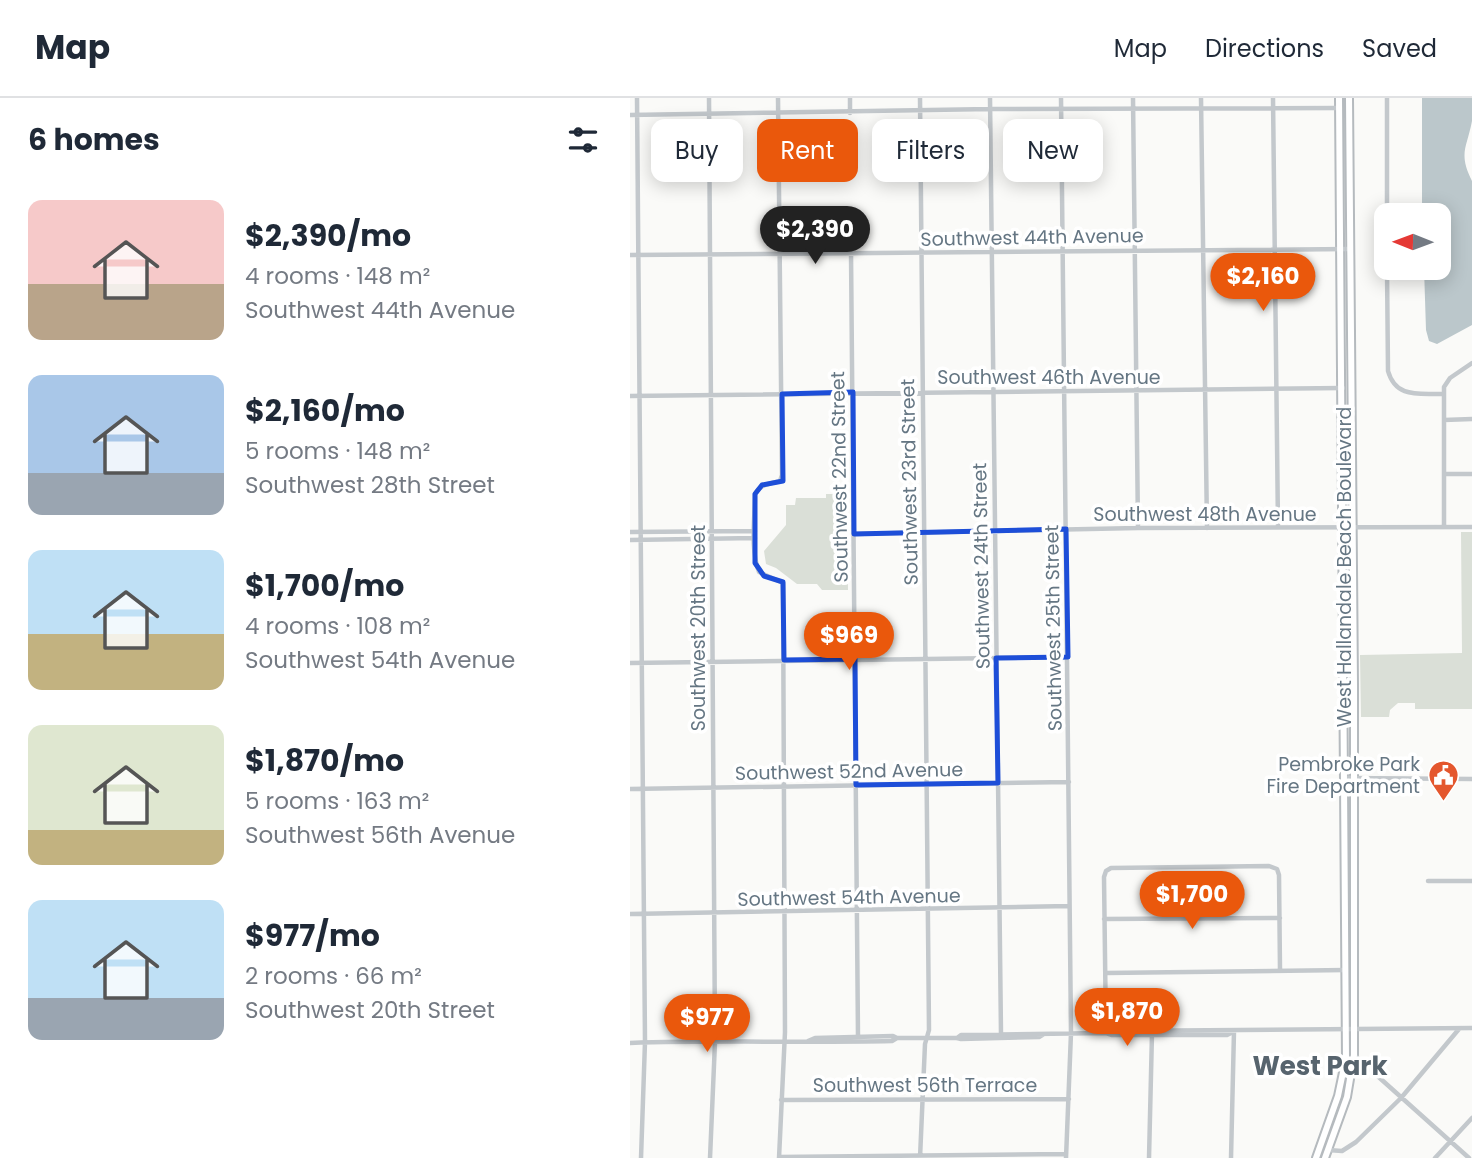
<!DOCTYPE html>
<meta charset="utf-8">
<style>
body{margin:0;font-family:Poppins,sans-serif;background:#f2f2f3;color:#1f2937;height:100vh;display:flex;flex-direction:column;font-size:26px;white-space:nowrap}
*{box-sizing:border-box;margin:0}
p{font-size:23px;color:#747a83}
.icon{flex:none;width:38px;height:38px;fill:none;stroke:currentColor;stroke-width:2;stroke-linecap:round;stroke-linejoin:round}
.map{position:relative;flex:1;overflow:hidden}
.sheet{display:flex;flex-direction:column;background:#fff;width:630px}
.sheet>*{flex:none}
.banner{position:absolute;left:21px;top:21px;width:665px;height:63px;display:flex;gap:14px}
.needle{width:46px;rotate:271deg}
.tools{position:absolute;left:744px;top:105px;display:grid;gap:14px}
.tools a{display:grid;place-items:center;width:77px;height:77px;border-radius:14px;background:#fff;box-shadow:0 4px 18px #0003;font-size:35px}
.price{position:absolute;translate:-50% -60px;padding:0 16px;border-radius:24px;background:#ea580c;color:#fff;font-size:23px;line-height:46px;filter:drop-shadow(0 2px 4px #0008)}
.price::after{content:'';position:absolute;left:50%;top:42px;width:21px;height:16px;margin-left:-10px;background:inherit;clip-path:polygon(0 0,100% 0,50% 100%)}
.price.active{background:#222;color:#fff}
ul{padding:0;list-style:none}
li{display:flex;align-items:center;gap:21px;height:175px;padding:0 28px}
li span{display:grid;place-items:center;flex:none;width:196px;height:140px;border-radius:14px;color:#555}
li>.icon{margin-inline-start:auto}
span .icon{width:84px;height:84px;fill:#fffc;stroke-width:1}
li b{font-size:30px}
h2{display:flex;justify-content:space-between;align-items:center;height:84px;padding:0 28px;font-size:30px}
.tag{padding:0 24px;border-radius:14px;background:#fff;box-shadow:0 4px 18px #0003;font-size:24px;line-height:63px}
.tag.active{background:#ea580c;color:#fff}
header{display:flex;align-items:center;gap:42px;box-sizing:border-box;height:98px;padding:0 35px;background:#fff;border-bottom:2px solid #e0e1e3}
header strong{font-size:33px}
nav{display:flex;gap:38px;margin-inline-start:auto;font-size:24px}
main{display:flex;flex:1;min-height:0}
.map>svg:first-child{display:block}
.green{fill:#dadfd7}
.water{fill:#bbc7cb}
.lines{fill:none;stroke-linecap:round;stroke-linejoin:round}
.major-casing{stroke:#b5babe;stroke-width:10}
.minor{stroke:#c3c8cc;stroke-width:4.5}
.major{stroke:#fff;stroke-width:6}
.marked{fill:none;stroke:#1d4ed8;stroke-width:5;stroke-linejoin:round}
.labels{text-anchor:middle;stroke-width:7;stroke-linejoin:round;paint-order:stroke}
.street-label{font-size:19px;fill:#657683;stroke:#fff}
.poi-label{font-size:19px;fill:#657683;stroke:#fff;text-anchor:end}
.district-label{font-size:26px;font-weight:bold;fill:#57646e;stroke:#fff}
</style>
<header>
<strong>Map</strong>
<nav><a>Map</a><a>Directions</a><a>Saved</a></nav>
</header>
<main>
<section class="sheet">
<h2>6 homes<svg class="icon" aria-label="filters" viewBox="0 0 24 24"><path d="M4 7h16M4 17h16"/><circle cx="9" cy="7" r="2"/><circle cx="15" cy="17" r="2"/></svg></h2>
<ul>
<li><span style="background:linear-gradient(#f6c9c9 60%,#b9a48a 0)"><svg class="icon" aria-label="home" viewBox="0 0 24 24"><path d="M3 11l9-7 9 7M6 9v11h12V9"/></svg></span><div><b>$2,390/mo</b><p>4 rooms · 148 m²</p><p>Southwest 44th Avenue</p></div></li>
<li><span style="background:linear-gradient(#a9c7e8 70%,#9aa5b1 0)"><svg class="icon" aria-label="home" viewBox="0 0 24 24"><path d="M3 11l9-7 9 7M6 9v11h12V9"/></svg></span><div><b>$2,160/mo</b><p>5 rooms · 148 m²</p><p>Southwest 28th Street</p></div></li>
<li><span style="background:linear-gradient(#bfe0f5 60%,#c2b280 0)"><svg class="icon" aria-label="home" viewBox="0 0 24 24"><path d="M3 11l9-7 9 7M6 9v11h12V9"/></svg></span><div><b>$1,700/mo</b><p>4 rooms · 108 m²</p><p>Southwest 54th Avenue</p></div></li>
<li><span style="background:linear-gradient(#dfe7d0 75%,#c2b280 0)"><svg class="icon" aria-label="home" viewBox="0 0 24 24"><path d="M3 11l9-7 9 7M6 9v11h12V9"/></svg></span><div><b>$1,870/mo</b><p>5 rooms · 163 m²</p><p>Southwest 56th Avenue</p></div></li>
<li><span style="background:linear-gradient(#bfe0f5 70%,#9aa5b1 0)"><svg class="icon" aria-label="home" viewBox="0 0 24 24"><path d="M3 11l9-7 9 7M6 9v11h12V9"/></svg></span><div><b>$977/mo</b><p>2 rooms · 66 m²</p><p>Southwest 20th Street</p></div></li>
</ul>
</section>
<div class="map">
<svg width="842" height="1060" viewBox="0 0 842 1060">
<rect width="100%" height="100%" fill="#fafaf8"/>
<!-- green -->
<path class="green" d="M196,396H217L218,492H192L187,486H167L146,470L136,466L134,453L156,427V407H165L166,400H196Z
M831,434H842V611H785V605H768L760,612L759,619H731L730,557L832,555Z"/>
<!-- water -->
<path class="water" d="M792,0H842C842,7 842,16 842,23C837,50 828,55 842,83V227L807,246L799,243L796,232L794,170H808V117H792Z"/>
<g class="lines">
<defs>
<path id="major" d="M686,1060L708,998L716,960L709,0
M695,1060L717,999L724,957V588L719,0"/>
</defs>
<!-- major casing -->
<use href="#major" class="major-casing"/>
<!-- minor -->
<path class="minor" d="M7,0L15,944L11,1060
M79,0L85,944L80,1060
M148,0L152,377L150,383C139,386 130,386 125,396C125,421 120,451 129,474L153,485L155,934L149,1060
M220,0V15
M290,0L299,932L295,946L290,1060
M360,0L371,936
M431,0L441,935L436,1060
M503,0L508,430
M571,0L577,430
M643,0L648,429
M757,0V117
M0,17L360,11L710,10
M221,154L228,939
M0,157L720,151
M757,170L758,273C766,301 789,295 813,296
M0,298L713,290
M814,322L842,321
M815,376H842
M814,429V289L820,280L842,265
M0,434L125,433
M224,436L508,430L842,429
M0,442L125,440
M0,565L438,559
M715,680L842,681
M0,691L439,684
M798,783H842
M0,816L439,808
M474,821L650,820
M476,875L716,872
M476,935L474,779L476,773L481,770L639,768L647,771L649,777L650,872
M476,935L482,933L842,930
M327,940L331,937L476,935L482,937H597L603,934
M178,943L185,940L263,938L267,940H327L331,941L409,939L414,936
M0,945C88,942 175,945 262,943L267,940
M724,957L839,1060
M151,1002L439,1001
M698,1052L712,1053L726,1044L771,1000L829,931
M149,1059L436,1056
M519,1060L522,935
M601,1060L604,933
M805,1060L842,1020"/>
<!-- major -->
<use href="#major" class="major"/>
</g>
<!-- marked area -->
<path class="marked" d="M223,294L224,436L436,431L438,559L366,560L368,685L226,687L225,561L154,562L153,484L134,478L125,465V396L132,387L153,383L152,296Z"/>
<!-- icons -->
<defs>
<symbol id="civic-pin" viewBox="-11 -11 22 30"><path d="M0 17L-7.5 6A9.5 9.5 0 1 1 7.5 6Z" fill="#e4572e" stroke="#fff"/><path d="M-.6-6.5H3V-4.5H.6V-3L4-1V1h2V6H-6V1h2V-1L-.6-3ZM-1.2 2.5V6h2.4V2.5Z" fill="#fff"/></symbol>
</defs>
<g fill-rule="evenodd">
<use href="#civic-pin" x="796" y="660" width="35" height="47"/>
</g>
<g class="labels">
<!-- street labels -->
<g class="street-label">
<text transform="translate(402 139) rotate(-1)" y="7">Southwest 44th Avenue</text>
<text x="419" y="286">Southwest 46th Avenue</text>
<text transform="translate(209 379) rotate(-91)" y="7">Southwest 22nd Street</text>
<text transform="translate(279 384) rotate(-91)" y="7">Southwest 23rd Street</text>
<text x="575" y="423">Southwest 48th Avenue</text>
<text transform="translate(351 468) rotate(-91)" y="7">Southwest 24th Street</text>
<text transform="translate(714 469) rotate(-90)" y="7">West Hallandale Beach Boulevard</text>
<text transform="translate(68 530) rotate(-90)" y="7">Southwest 20th Street</text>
<text transform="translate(423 530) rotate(-91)" y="7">Southwest 25th Street</text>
<text transform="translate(219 673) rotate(-1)" y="7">Southwest 52nd Avenue</text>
<text transform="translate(219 799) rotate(-1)" y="7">Southwest 54th Avenue</text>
<text x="295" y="994">Southwest 56th Terrace</text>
</g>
<!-- poi labels -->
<g class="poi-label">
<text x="790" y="673">Pembroke Park<tspan x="790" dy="22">Fire Department</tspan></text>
</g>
<!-- district labels -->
<g class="district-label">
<text x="690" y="977">West Park</text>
</g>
</g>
</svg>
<div class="tools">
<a><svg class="needle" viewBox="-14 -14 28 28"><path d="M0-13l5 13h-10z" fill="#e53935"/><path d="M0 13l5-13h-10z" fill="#747a83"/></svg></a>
</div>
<b class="price active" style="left:185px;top:168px">$2,390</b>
<b class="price" style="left:633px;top:215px">$2,160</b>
<b class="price" style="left:219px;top:574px">$969</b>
<b class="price" style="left:562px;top:833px">$1,700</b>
<b class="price" style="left:497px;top:950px">$1,870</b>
<b class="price" style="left:77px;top:956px">$977</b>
<div class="banner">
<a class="tag">Buy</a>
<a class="tag active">Rent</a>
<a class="tag">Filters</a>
<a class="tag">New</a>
</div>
</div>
</main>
